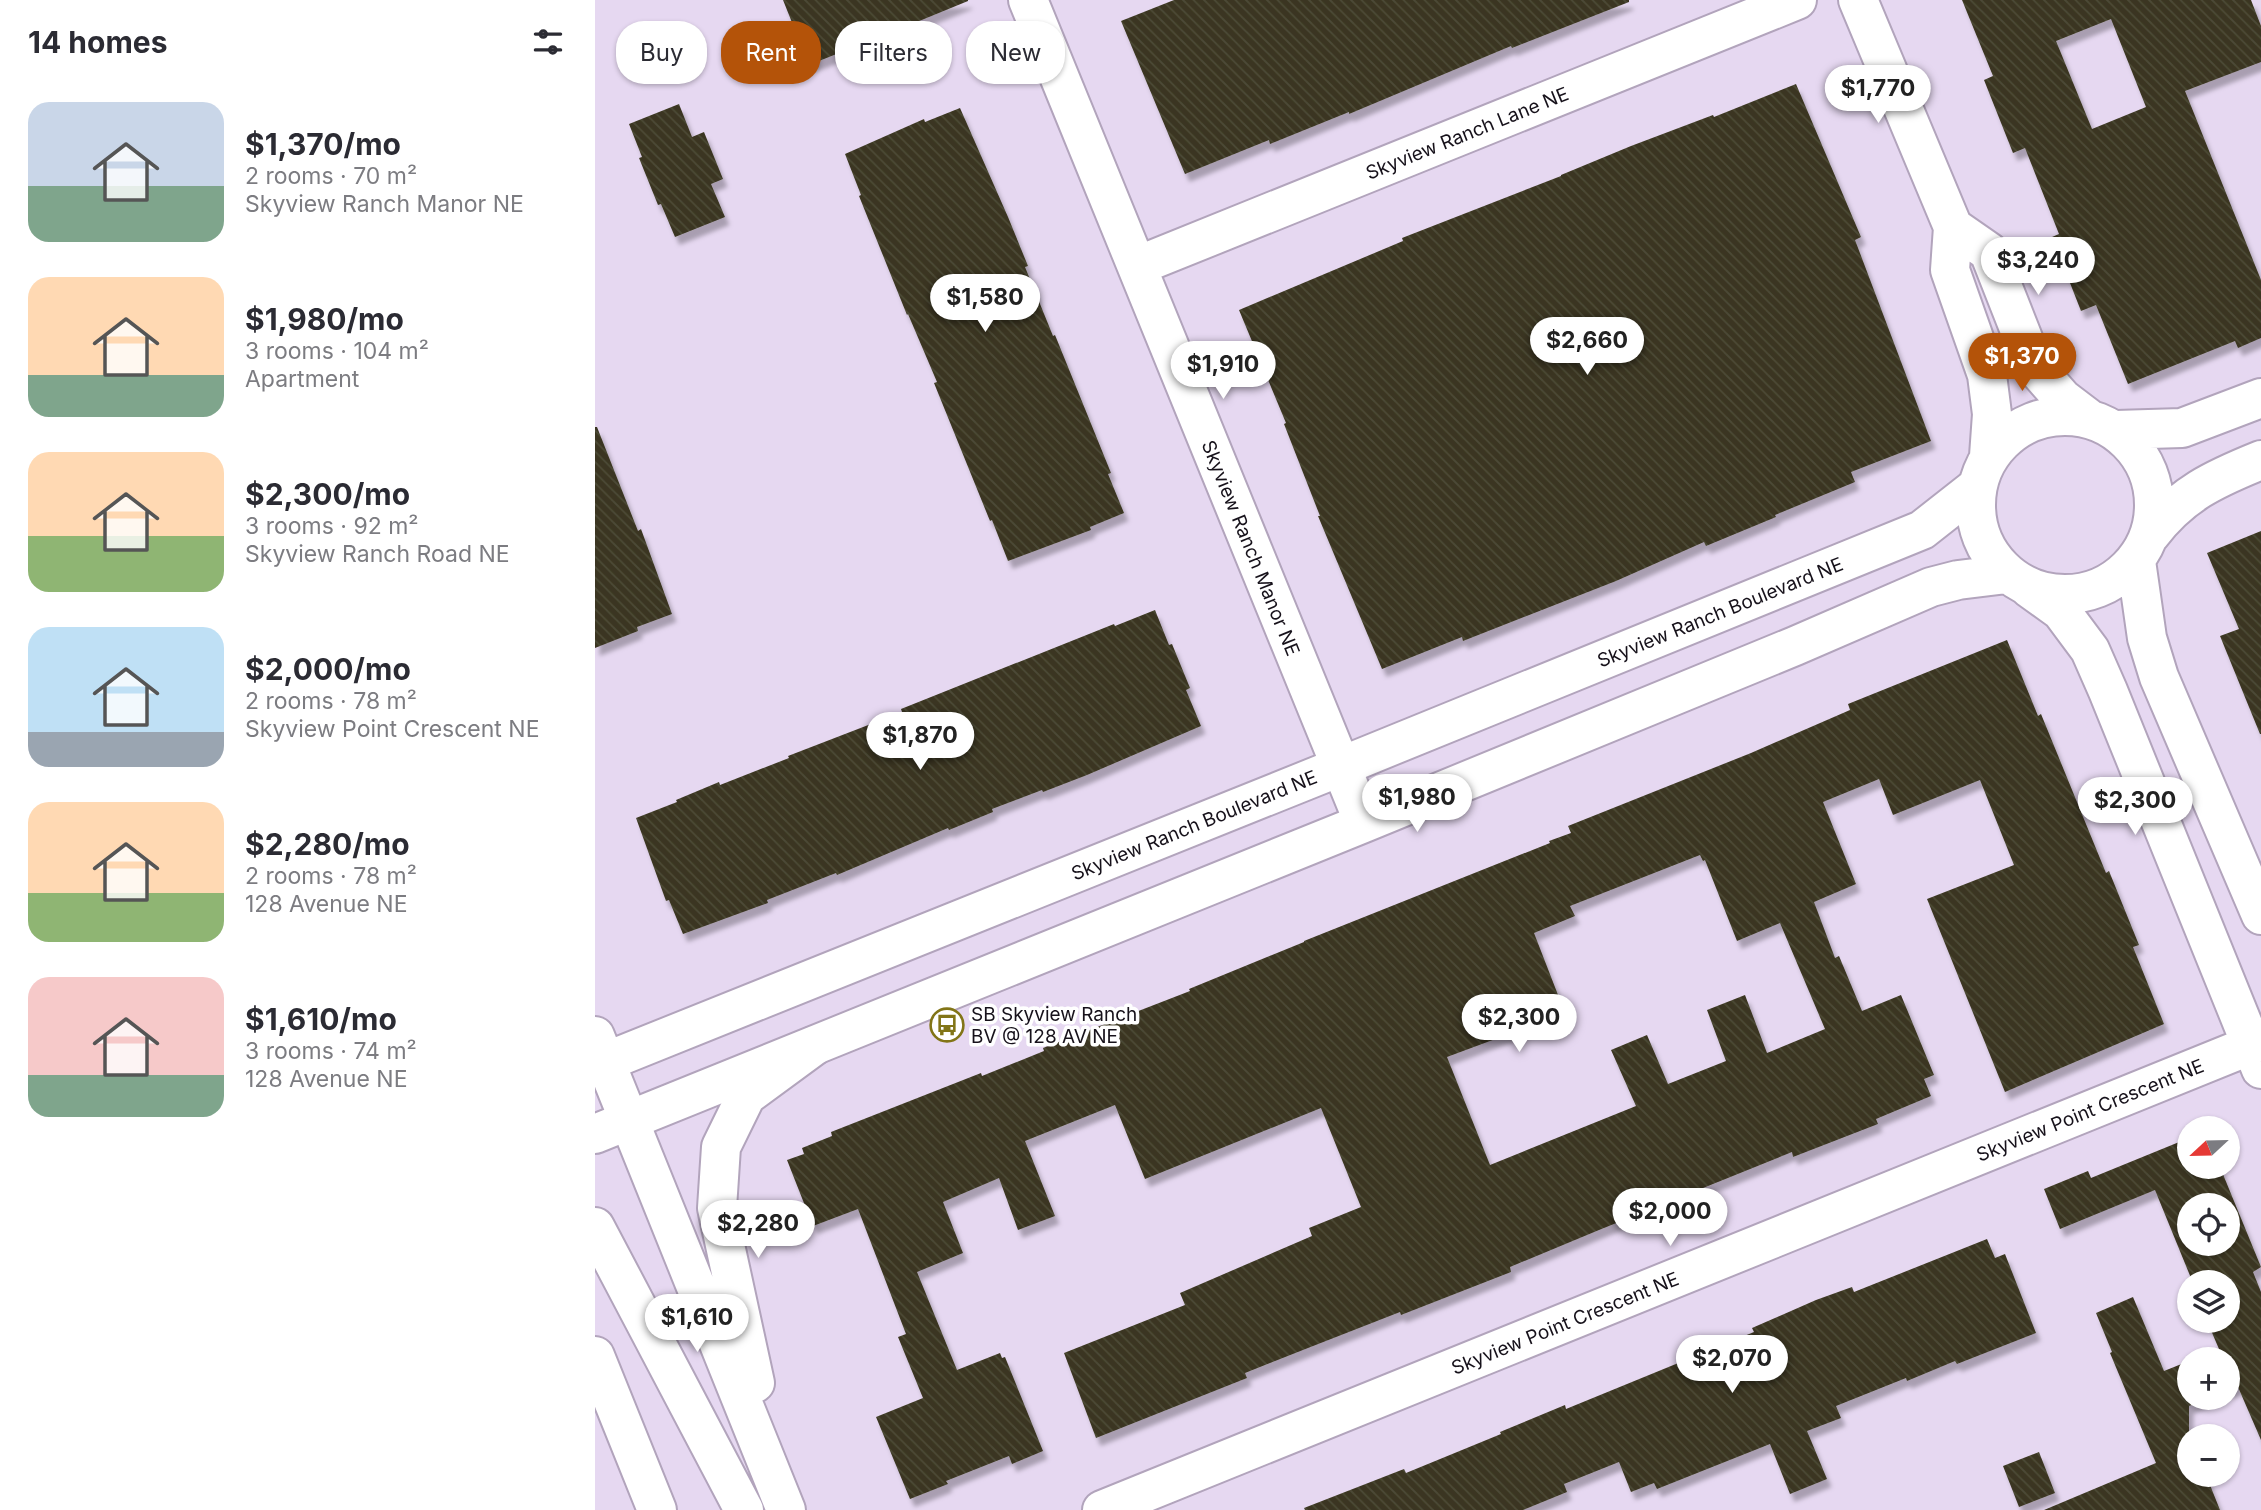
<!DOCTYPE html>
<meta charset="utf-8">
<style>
body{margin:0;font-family:Inter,sans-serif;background:#f7f7f7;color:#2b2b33;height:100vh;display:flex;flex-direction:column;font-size:26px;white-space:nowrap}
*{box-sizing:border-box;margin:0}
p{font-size:23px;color:#7c7c81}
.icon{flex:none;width:38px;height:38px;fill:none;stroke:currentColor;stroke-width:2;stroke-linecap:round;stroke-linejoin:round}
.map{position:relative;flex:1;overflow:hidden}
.side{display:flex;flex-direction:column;background:#fff;width:595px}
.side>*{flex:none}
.top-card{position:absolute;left:21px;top:21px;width:665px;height:63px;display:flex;gap:14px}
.needle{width:46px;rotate:248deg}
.tools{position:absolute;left:1582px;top:1116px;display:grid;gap:14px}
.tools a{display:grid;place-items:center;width:63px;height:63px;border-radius:50%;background:#fff;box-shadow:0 2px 5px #0004;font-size:35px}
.price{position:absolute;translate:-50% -60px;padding:0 16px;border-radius:24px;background:#fff;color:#222;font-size:23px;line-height:46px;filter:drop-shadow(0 2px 4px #0008)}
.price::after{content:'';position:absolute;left:50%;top:42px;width:21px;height:16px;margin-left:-10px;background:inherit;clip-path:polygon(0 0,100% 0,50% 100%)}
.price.on{background:#b45309;color:#fff}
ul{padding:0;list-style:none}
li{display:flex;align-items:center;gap:21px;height:175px;padding:0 28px}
li span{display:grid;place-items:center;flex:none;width:196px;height:140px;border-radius:21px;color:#555}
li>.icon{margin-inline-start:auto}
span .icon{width:84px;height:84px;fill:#fffc;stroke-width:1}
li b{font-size:30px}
h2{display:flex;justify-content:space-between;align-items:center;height:84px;padding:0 28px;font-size:30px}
.tag{padding:0 24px;border-radius:28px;background:#fff;box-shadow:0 2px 5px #0004;font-size:24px;line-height:63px}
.tag.on{background:#b45309;color:#fff}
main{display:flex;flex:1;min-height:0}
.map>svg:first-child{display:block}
.building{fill:url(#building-back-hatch);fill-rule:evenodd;filter:url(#shadow)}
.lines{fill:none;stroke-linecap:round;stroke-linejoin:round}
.minor-casing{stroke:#b2a4bc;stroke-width:42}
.major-casing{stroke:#b2a4bc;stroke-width:42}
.minor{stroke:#fff;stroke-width:38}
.major{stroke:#fff;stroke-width:38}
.labels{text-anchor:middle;stroke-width:7;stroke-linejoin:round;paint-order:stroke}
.street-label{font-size:19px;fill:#16111a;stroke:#fff}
.poi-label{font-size:19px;fill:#16111a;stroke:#fff;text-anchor:start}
</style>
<main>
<section class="side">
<h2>14 homes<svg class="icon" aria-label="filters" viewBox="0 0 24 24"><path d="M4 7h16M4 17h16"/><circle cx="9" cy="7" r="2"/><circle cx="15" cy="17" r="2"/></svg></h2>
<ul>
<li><span style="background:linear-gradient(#c9d6e8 60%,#7fa58c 0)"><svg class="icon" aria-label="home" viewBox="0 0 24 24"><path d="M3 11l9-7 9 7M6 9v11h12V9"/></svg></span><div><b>$1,370/mo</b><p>2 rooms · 70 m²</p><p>Skyview Ranch Manor NE</p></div></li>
<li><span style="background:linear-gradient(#ffd9b3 70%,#7fa58c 0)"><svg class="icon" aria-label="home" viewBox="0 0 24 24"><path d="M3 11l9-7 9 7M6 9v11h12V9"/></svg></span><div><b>$1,980/mo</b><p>3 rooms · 104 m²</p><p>Apartment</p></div></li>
<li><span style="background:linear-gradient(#ffd9b3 60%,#8fb573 0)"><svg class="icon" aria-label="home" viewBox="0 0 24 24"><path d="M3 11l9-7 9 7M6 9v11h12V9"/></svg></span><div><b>$2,300/mo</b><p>3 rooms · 92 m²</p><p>Skyview Ranch Road NE</p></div></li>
<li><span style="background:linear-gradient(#bfe0f5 75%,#9aa5b1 0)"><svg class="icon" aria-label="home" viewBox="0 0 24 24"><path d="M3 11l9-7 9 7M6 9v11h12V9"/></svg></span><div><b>$2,000/mo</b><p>2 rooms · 78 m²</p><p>Skyview Point Crescent NE</p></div></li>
<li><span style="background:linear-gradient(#ffd9b3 65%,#8fb573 0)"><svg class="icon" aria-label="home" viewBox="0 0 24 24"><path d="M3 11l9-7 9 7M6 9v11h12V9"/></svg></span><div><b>$2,280/mo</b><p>2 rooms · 78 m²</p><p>128 Avenue NE</p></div></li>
<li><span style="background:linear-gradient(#f6c9c9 70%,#7fa58c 0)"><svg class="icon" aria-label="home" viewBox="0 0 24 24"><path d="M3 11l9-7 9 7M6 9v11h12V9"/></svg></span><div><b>$1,610/mo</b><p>3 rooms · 74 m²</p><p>128 Avenue NE</p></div></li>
</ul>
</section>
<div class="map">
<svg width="1666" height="1510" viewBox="0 0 1666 1510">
<defs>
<pattern id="building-back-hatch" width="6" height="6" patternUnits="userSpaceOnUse" patternTransform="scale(1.75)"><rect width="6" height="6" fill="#3a3620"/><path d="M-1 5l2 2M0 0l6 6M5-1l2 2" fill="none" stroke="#4d4a37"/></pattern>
<filter id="shadow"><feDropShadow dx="4.5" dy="8" stdDeviation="2" flood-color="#0004"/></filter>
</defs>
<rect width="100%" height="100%" fill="#e6d8f1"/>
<!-- building -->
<path class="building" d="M188,0H373V1L295,33L297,36L250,55L249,51L214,65Z
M579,0H1034V2L917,48L916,46L754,114V112L675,144L674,140L590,174L526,21Z
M1367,0H1656L1666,26V62L1590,91L1666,280V338L1643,348L1640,341L1533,384L1501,305L1486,311L1457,237L1464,234L1430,148L1418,153L1389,80L1398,76ZM1516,19L1551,107L1497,129L1461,41Z
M1201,84L1266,237L1260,240L1336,441L1256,472L1260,482L1180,515L1181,517L1111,546L1109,542L1021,581L868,641L867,637L787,669L723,516H725L689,424L691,423L644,310L808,241L807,238L966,176V175L1036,146L1118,115L1119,117Z
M84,104L97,137L109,132L128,179L116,184L130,217L80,237L66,204L63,205L44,158L47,157L34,124Z
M365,108L413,217L433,266L430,267L458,336L460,335L516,473L513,474L529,513L495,527L496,530L413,561L397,520L395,521L339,383L342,382L313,314L312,315L264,196L266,195L250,154L329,119L330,122Z
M0,427H2L43,531L46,529L77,614L42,627L43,631L0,648Z
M1666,531V734H1665L1625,636L1644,629L1612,553Z
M560,610L574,645L577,644L595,688L591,690L606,726L492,775L448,792L447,790L397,809L398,812L354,830L353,828L242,875L241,873L172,900L173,903L88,934L74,900L71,901L41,818L82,802L81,800L124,782L125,785L194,758L193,756L307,712L306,709L519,624L520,626Z
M1412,640L1443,716L1446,714L1511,873L1514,871L1544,945L1538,947L1569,1024L1410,1092L1332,899L1419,865L1385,780L1298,815L1284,779L1228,802L1261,884L1219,902L1240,958L1244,956L1267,1011L1306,995L1339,1075L1329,1079L1336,1096L1281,1119L1283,1124L1198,1157L1197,1152L1004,1230L915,1267L916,1272L806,1315L805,1312L713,1348L650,1373L652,1378L501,1438L469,1353L590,1305L585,1293L717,1236L714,1228L766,1207L726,1108L550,1179L520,1105L430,1141L460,1216L423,1230L404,1178L348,1202L368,1253L322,1272L362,1370L405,1353L407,1358L410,1357L448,1451L417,1464L414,1456L351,1481L353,1484L315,1499L281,1417L328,1398L303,1337L311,1334L263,1209L218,1226L192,1160L209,1154L207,1148L237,1136L236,1132L386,1073L387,1076L449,1051L448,1048L595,991L594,989L709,942V941L955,843L954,841L976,833L973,826L1156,753L1255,710L1253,704ZM1105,855L1108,861L1110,860L1142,941L1185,923L1230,1029L1172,1053L1150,995L1112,1010L1131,1061L1073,1084L1052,1035L1016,1050L1041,1106L895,1165L852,1057L970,1013L939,933L980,916L975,906Z
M1594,1138V1167H1625L1666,1267L1658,1272L1666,1292V1440L1643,1387L1633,1391V1360H1597L1624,1349L1612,1321H1633V1283H1598L1560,1190L1465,1229L1449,1189L1493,1171L1496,1178ZM1594,1206H1633V1244H1594Z
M1392,1239L1400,1258L1410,1254L1441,1333L1362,1364L1360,1361L1312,1381L1311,1378L1241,1406L1246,1418L1212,1431L1232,1479L1195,1494L1175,1444L1062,1489L1059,1483L1036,1492L1024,1462L969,1484L972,1492L928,1510H710L709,1508L809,1469L811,1473L906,1434L905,1432L970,1405L971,1409L1159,1332L1157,1328L1221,1300L1257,1287L1259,1292Z
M1538,1297L1569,1371L1594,1361V1398H1614L1594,1406V1475H1611L1625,1510H1449L1561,1463L1515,1353L1517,1352L1501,1313Z
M1444,1452L1460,1493L1424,1507L1408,1466Z"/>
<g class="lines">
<defs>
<path id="minor" d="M433,0L769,823
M1263,0L1358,227L1355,270L1392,375L1397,414L1394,456
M1358,227L1394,252L1429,341L1446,374L1468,399L1493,418
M542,266L1202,0
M1381 505a89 89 0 1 1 178 0a89 89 0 1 1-178 0Z
M1521,430L1587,428L1666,398
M1555,535C1586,494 1619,479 1666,460
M1541,561L1552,638L1564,677L1666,915
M1434,588L1466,611L1495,650L1513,691L1666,1069
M0,1066L747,766L1327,530L1383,486
M0,1134L769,823L1200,646L1336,587L1363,580L1412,574
M507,1510L1666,1041"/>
<path id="major" d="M0,1036L191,1510
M0,1227L149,1510
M0,1356L62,1510
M160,1383L122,1208L126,1147L151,1096L219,1046"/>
</defs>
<!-- minor casing -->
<use href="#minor" class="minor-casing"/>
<!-- major casing -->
<use href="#major" class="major-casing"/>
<!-- minor -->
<use href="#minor" class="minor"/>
<!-- major -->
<use href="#major" class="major"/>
</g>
<!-- icons -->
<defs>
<symbol id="bus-ring" viewBox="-11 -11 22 22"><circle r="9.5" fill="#fff" stroke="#827517" stroke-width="1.5"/><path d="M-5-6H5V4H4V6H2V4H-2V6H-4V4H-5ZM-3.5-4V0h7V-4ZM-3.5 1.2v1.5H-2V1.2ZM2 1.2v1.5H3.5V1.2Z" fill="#827517"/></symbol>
</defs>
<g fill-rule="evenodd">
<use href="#bus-ring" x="333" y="1006" width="38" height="38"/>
</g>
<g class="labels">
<!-- street labels -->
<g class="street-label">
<text transform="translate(872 133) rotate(-22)" y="7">Skyview Ranch Lane NE</text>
<text transform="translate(656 548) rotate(68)" y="7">Skyview Ranch Manor NE</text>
<text transform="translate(1125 612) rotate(-22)" y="7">Skyview Ranch Boulevard NE</text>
<text transform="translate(599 825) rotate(-22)" y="7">Skyview Ranch Boulevard NE</text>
<text transform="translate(1495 1110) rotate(-22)" y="7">Skyview Point Crescent NE</text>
<text transform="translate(970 1323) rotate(-22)" y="7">Skyview Point Crescent NE</text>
</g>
<!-- poi labels -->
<g class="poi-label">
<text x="376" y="1021">SB Skyview Ranch<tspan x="376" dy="22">BV @ 128 AV NE</tspan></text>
</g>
</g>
</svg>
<div class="tools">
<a><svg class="needle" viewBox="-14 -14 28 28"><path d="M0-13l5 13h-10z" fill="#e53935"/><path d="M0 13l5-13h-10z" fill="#7c7c81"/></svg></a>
<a><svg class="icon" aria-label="locate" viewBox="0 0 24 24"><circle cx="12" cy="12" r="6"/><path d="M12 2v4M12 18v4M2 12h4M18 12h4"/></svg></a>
<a><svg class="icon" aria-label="layers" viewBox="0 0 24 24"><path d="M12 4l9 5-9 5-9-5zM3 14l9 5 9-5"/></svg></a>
<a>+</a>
<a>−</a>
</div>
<b class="price" style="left:1283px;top:125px">$1,770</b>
<b class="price" style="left:1443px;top:297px">$3,240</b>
<b class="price" style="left:390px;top:334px">$1,580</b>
<b class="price" style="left:992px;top:377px">$2,660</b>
<b class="price on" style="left:1427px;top:393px">$1,370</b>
<b class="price" style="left:628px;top:401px">$1,910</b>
<b class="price" style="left:325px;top:772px">$1,870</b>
<b class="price" style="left:822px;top:834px">$1,980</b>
<b class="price" style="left:1540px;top:837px">$2,300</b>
<b class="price" style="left:924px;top:1054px">$2,300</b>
<b class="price" style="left:1075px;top:1248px">$2,000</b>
<b class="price" style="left:163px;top:1260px">$2,280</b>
<b class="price" style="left:102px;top:1354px">$1,610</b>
<b class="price" style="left:1137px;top:1395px">$2,070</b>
<div class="top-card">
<a class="tag">Buy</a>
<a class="tag on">Rent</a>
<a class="tag">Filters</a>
<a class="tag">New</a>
</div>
</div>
</main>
